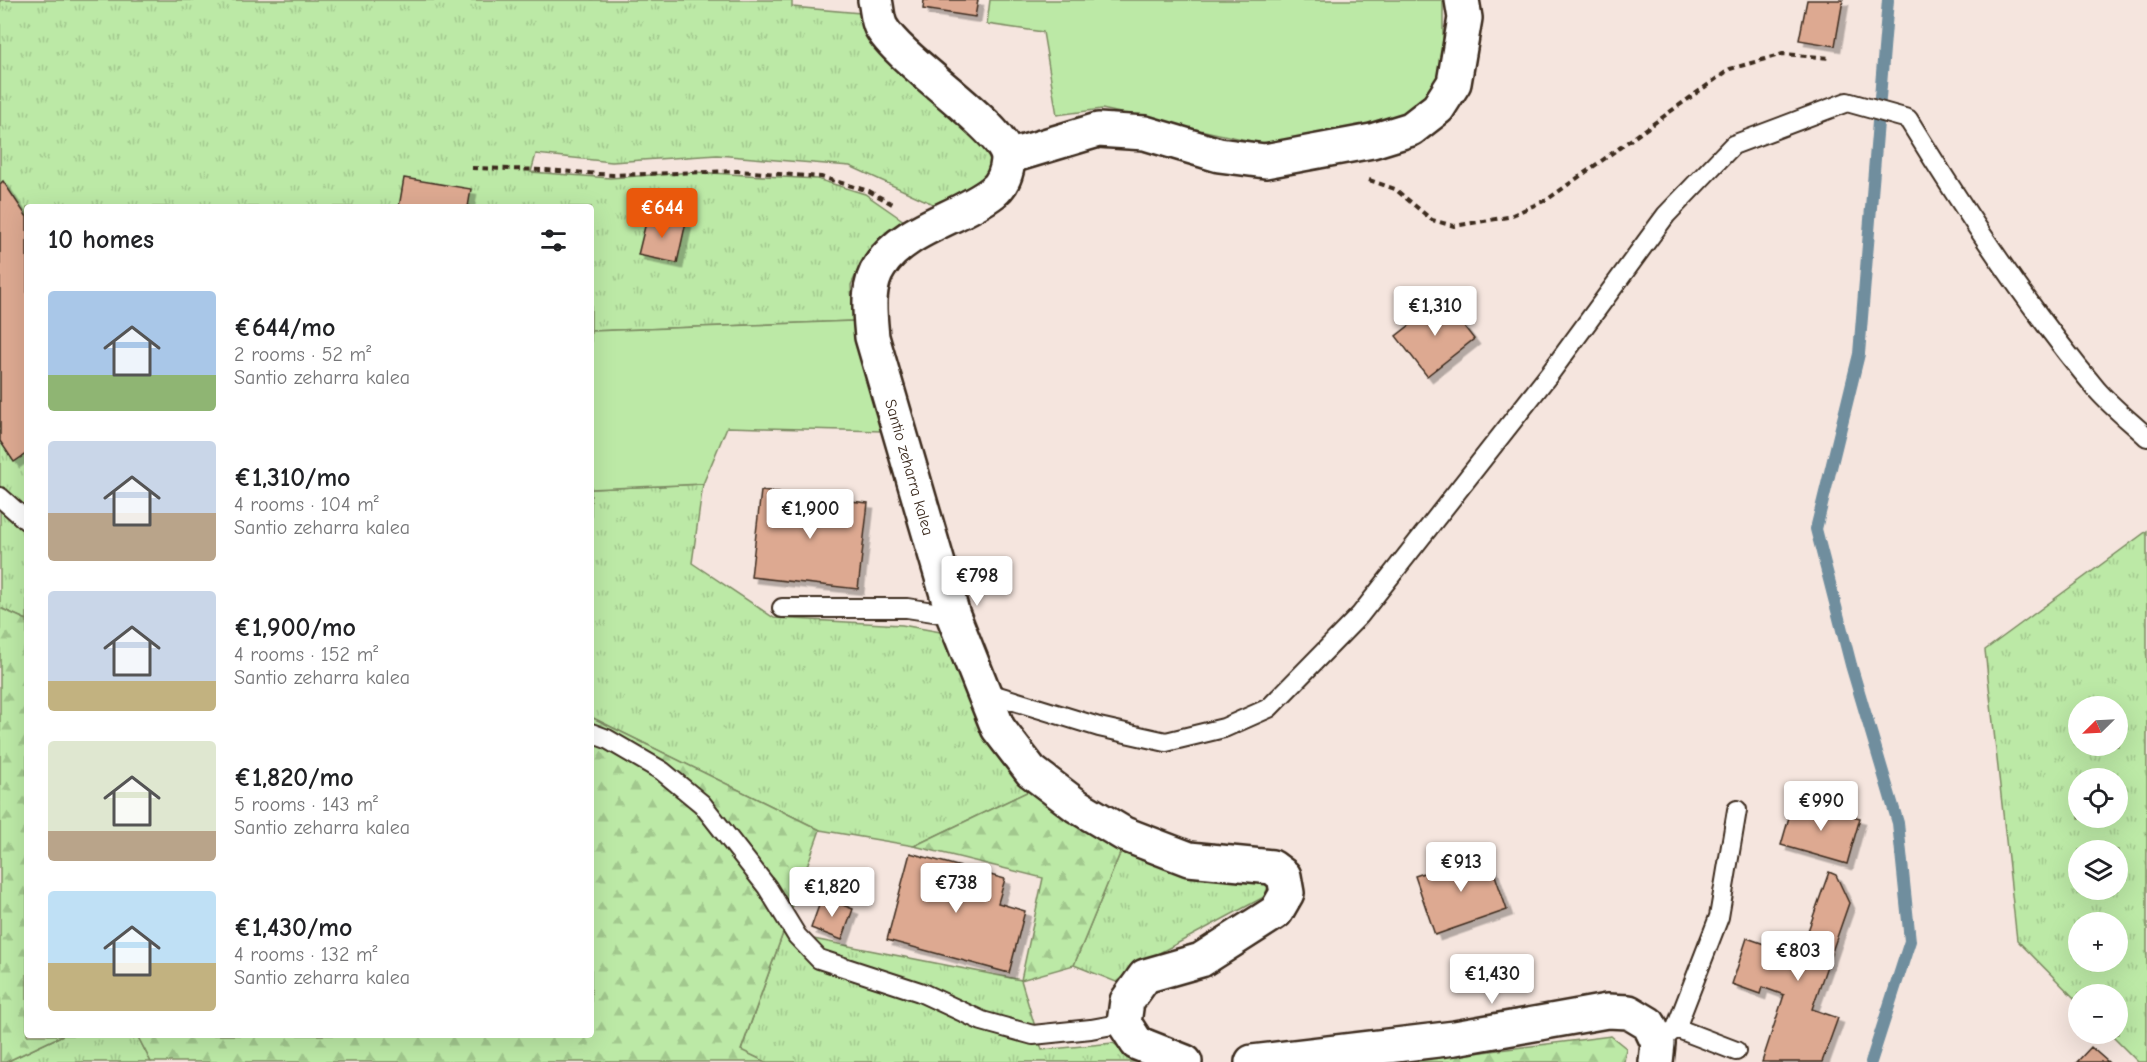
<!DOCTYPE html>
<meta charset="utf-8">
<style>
body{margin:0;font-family:"Comic Neue",sans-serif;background:#f2f2f2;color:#202124;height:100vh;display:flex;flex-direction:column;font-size:22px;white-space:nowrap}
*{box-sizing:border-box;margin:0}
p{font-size:20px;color:#757577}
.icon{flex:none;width:33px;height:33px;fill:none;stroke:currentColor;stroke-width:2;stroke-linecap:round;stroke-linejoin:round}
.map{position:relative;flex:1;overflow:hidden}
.details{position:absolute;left:24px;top:204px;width:570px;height:834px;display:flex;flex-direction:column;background:#fff;border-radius:6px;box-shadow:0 6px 24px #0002}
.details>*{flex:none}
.needle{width:39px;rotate:246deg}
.controls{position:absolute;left:2068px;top:696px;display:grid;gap:12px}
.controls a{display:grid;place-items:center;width:60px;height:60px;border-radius:50%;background:#fff;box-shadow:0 6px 24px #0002;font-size:30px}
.price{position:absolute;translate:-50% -51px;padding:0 14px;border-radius:6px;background:#fff;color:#222;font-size:20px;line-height:39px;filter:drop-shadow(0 2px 3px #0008)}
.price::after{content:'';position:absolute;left:50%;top:36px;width:18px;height:14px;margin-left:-9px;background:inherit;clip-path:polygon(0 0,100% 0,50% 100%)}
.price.active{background:#ea580c;color:#fff}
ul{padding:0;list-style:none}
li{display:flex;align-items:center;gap:18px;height:150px;padding:0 24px}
li span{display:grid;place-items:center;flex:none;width:168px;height:120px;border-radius:6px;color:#555}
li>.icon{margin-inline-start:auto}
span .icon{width:72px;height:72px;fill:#fffc;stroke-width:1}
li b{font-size:26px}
h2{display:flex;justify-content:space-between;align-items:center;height:72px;padding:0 24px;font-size:26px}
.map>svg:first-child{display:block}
.grass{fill:url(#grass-tufts);stroke:#7c8a62;stroke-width:1.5;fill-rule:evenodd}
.forest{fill:url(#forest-firs);stroke:#7c8a62;stroke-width:1.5}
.garden{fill:#bce9a6;stroke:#7c8a62;stroke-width:1.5}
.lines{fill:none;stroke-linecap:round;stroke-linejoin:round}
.stream{stroke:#708e9e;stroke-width:12}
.building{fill:#dda991;stroke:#3b2a1e;stroke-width:1.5;filter:url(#shadow)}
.service-casing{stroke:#3b2a1e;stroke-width:22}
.minor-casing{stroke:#3b2a1e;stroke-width:38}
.path{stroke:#3b2a1e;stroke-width:4;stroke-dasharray:6 4.5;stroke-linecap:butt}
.service{stroke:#fff;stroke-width:18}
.minor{stroke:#fff;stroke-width:33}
.labels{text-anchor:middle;stroke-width:4.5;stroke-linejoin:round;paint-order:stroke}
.street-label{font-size:16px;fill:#3b2a1e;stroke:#fff}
</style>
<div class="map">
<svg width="2147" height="1062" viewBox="0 0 2147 1062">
<defs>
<pattern id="grass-tufts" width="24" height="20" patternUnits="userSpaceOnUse" patternTransform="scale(1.5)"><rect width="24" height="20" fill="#bce9a6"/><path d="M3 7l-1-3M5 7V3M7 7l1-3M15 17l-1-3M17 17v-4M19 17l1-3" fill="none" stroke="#a2c88e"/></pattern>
<pattern id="forest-firs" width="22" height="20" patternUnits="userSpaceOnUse" patternTransform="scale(1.5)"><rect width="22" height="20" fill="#bce9a6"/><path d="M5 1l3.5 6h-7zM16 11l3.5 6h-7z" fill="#a2c88e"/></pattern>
<filter id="shadow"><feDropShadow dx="5.5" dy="5.5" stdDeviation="0" flood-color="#0004"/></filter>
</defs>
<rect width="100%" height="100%" fill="#f5e5de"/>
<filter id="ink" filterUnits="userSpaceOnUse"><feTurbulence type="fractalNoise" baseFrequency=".0167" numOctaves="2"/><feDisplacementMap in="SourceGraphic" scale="12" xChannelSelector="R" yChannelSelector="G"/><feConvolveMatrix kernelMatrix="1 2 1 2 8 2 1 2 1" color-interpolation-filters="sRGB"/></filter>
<g filter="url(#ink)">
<!-- grass -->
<path class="grass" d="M0,0H792V7L872,14L996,158C985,189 963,192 935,205L850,166L717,155L612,162L536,154L531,172L610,178L694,172L817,179L865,194L904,221L861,264L851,285L853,321L591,331V207H27V620L0,608Z
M703,484L692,563L774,618L902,625L946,633L1031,790L914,846L820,830L591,717V489Z
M2147,531V1062H2138L2110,1034H2118V994H2079V1003L2017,940L1985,650ZM2118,706V746H2079V706ZM2118,778V818H2079V778ZM2079,850H2118V890H2079ZM2118,922V962H2079V922Z
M1121,851L1260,878L1268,887L1264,897L1137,965L1116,982L1074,965Z
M783,933L1021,980L1042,1050L1113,1043L1141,1062H766L741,1051Z
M63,1035H137L151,1062H6Z"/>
<!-- forest -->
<path class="forest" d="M0,608L27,620V1035H63L6,1062H0Z
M591,717L820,830L741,1050L766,1062H151L137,1035H591Z
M1031,790L1121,851L1074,965L1021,980L1043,878L914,846Z
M1611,1036L1626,1048L1624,1062H1403Z"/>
<!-- garden -->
<path class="garden" d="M990,0H1443V58L1435,87L1414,110L1375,126L1270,145L1102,109L1057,115L1043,32L987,24Z
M853,321L882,431L727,427L703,484L591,489V331Z"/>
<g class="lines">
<!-- stream -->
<path class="stream" d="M1871,1062L1910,941L1898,823L1851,665L1816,529L1859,354L1888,0"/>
</g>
<!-- building -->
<path class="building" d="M924,0H978L975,17L923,9Z
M1807,0H1843L1835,46L1799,40Z
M404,178L471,189L468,207H399Z
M3,181L27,217V453L14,462L0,441V184Z
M648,214L686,222L677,263L638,255Z
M1443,299L1474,339L1427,376L1396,336Z
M761,491L868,503L858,589L751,577Z
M1794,800L1860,818L1847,864L1781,845Z
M1487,852L1507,910L1435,935L1415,876Z
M910,853L1005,879L998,903L1025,911L1009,973L887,940Z
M1829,872L1836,875L1849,903L1812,1009L1838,1018L1822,1062H1762L1784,995L1762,987L1760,994L1732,984L1747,938L1799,956Z
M822,897L853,909L842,940L811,928Z
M2091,1047L2108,1062H2077Z"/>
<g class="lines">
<defs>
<path id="service" d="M0,497L27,521
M782,608H907L953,615
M982,691L1099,727L1166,742L1224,728L1269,708L1360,615L1551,372L1666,215L1733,145L1847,102L1908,119C1965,212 2027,306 2097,390C2112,407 2131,422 2147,437
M591,733L607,739L662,771L702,804L767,887L797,936L819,959L920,992L982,1021L1033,1035L1091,1029L1124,1023
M1676,1028L1736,1051
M1658,1043L1676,1028L1719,917L1737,810"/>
<path id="minor" d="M875,0C877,8 877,19 881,27C900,62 1008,129 1008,160C1007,172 1003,184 993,192C960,218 903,229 880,266C866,286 870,314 872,337L953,615L998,728L1031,771L1077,806L1124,834L1189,859L1272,867L1284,876L1287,893L1276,912L1201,960L1145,976L1127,1001L1124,1023L1137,1043L1185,1062
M1008,157L1098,130L1145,133L1219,155L1265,161L1372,141L1411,129L1438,108L1454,83L1465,18L1462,0
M1252,1062L1455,1038L1607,1011L1629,1012L1649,1024L1658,1043L1656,1062"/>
</defs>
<!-- service casing -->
<use href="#service" class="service-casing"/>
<!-- minor casing -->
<use href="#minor" class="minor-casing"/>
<!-- path -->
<path class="path" d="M472,168L545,170L613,175L738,171L821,177L869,191L894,205
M1369,180L1395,189L1432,220L1454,226L1508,217L1548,199L1730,69L1783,54L1831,58"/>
<!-- service -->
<use href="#service" class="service"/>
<!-- minor -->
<use href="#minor" class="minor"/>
</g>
</g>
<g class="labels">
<!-- street labels -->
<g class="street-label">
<text transform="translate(910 467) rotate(74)" y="6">Santio zeharra kalea</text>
</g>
</g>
</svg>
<div class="controls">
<a><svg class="needle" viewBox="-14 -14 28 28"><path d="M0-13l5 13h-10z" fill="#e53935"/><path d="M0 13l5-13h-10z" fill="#757577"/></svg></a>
<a><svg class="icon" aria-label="locate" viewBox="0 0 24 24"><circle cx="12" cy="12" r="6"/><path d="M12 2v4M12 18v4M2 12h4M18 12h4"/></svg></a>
<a><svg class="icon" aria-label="layers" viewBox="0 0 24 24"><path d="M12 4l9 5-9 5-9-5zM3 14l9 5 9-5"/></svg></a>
<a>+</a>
<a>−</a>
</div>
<b class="price active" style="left:662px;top:239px">€644</b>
<b class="price" style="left:1435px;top:337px">€1,310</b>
<b class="price" style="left:810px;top:540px">€1,900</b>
<b class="price" style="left:977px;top:607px">€798</b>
<b class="price" style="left:1821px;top:832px">€990</b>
<b class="price" style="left:1461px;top:893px">€913</b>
<b class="price" style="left:956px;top:914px">€738</b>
<b class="price" style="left:832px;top:918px">€1,820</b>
<b class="price" style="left:1798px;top:982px">€803</b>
<b class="price" style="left:1492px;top:1005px">€1,430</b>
<section class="details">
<h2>10 homes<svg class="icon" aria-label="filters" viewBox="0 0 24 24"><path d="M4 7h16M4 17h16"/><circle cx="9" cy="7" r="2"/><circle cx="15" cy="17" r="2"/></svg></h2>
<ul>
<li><span style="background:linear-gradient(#a9c7e8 70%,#8fb573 0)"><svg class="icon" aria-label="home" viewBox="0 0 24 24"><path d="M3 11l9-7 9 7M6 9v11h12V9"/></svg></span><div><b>€644/mo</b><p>2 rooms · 52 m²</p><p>Santio zeharra kalea</p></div></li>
<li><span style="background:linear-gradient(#c9d6e8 60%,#b9a48a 0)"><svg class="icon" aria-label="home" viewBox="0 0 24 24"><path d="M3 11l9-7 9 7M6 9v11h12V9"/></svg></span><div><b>€1,310/mo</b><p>4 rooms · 104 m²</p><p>Santio zeharra kalea</p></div></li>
<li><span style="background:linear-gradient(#c9d6e8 75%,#c2b280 0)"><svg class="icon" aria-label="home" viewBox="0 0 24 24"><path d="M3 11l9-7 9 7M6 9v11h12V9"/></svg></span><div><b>€1,900/mo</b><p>4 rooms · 152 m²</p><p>Santio zeharra kalea</p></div></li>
<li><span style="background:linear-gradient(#dfe7d0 75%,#b9a48a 0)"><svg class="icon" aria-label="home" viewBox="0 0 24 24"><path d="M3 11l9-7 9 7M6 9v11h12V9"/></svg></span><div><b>€1,820/mo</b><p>5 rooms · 143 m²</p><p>Santio zeharra kalea</p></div></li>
<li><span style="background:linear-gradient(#bfe0f5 60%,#c2b280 0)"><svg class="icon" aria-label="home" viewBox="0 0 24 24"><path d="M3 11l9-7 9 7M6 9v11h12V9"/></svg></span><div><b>€1,430/mo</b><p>4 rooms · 132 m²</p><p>Santio zeharra kalea</p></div></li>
</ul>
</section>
</div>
